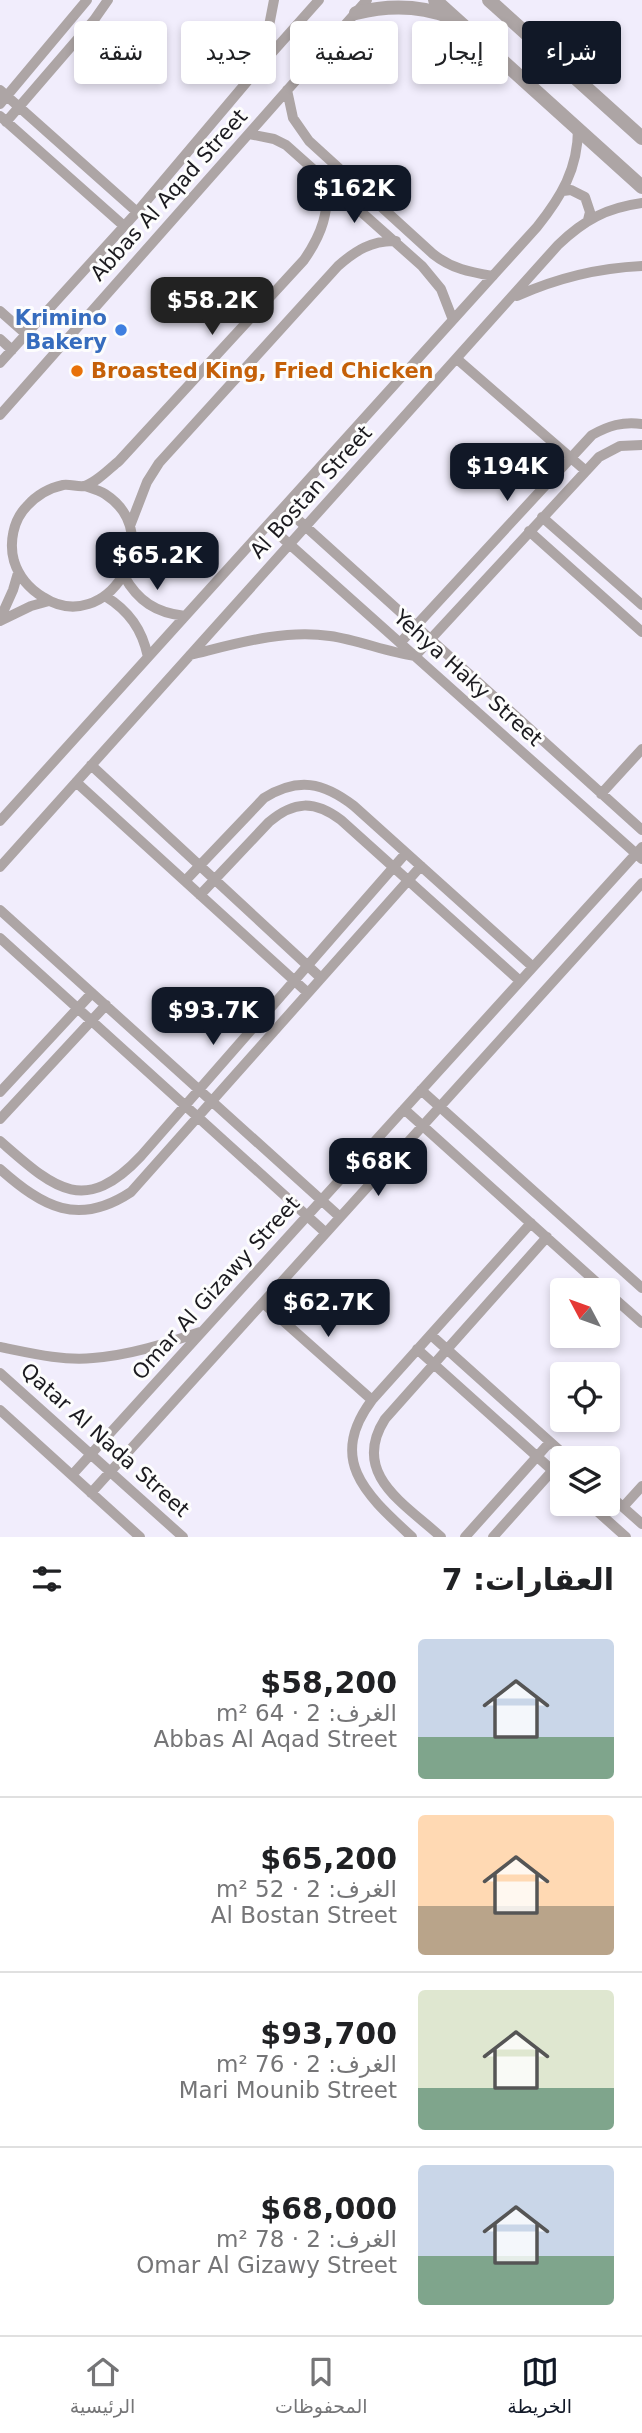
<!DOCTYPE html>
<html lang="ar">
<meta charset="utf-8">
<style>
body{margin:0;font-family:"DejaVu Sans","Noto Sans Arabic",sans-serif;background:#f6f6f6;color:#202124;direction:rtl;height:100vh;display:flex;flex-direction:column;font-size:26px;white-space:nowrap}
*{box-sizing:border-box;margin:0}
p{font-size:23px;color:#757577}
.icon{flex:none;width:38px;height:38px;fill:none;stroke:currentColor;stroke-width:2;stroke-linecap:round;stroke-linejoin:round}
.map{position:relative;height:1537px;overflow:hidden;direction:ltr}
.sheet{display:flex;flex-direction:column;background:#fff;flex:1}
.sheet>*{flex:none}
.top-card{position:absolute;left:21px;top:21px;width:600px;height:63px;direction:rtl;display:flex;gap:14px}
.needle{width:46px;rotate:311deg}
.buttons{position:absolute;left:550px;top:1278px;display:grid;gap:14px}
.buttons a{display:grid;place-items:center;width:70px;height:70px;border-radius:7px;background:#fff;box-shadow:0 4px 10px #0003;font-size:35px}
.price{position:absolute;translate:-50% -60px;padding:0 16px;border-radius:14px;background:#111827;color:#fff;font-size:23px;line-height:46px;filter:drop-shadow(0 2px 4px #0008)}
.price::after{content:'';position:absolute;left:50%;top:42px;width:21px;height:16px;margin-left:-10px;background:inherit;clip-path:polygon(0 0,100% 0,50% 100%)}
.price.selected{background:#222;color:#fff}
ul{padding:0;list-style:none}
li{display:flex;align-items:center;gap:21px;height:175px;padding:0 28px}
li+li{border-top:2px solid #e0e0e0}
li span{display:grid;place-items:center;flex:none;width:196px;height:140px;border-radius:7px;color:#555}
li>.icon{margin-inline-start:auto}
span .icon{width:84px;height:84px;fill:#fffc;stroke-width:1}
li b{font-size:30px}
h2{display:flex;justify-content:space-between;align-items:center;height:84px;padding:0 28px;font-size:30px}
.tag{padding:0 24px;border-radius:7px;background:#fff;box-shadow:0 4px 10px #0003;font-size:24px;line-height:63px}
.tag.selected{background:#111827;color:#fff}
.dock{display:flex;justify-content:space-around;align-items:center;height:98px;border-top:2px solid #e0e0e0;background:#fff;font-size:19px;color:#757577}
.dock a{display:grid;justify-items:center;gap:4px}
.dock .selected{color:#111827}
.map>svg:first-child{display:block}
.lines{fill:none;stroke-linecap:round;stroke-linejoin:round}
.minor{stroke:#ada5a5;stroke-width:10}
.tertiary{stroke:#ada5a5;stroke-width:14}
.shop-dot{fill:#3f7fe0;stroke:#fdfdfd;stroke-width:2.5}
.food-dot{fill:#e8710a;stroke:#fdfdfd;stroke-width:2.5}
.labels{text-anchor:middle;stroke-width:6;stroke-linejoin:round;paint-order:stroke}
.street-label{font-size:21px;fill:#1b1a1f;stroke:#fdfdfd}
.shop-label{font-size:21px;font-weight:bold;fill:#366cbe;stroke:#fdfdfd;text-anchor:end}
.food-label{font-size:21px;font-weight:bold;fill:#c56008;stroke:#fdfdfd;text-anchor:start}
</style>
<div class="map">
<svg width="642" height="1537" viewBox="0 0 642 1537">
<rect width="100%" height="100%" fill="#f1edfc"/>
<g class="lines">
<!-- minor -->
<path class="minor" d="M262,62L274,0
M0,90L137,212
M287,90L293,118L309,141L433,254C452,269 470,272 493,276
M0,104L87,0
M0,116L124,226
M6,122L94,20L108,0
M249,134L274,139L286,145L422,266L441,289L453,320
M563,191L571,190L585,197L590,212L588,220
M517,296C557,278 598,268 642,266
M0,311L26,334
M0,339L12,350
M457,359L586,471
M0,363L137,212L262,64L319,0
M0,415L367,0
M85,486C91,488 99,490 105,494C170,536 106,638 43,597C28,588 19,577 14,561C9,543 13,520 27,506C36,496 49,488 63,485C70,484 78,487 84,486C96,483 109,469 119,461L304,260C322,234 330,211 326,179
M284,507L642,830
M542,517L642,605
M268,525L642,859
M130,526L147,482L159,463L338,266C355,251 372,240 396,241
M529,531L642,632
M124,576C138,601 156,613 185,616
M105,596C129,611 142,629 148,657
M0,619L13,590L18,573
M0,621L31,606L49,601
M400,643L592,435C608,426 623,421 642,424
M190,655C235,644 283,629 330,636C359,640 386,652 415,656L599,457L620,446L642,445
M91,765L321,978
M76,782L308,993
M601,794L642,749
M0,821L537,227C561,197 578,169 578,129
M0,867L558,245C584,220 606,208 642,203
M185,881L264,798C298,777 323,782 354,806L533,967
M200,895L269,822C294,801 314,800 341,820L520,981
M0,910L340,1217
M0,938L326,1233
M421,1090L642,1288
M0,1092L92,993
M404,1109L605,1290
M0,1119L106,1005
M0,1141C52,1186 83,1218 141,1156L406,853
M0,1169C43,1207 78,1227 131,1192L421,866
M607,1292L642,1323
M263,1303L372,1400
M431,1335L568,1458
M0,1347C30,1353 62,1361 93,1358C130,1355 165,1344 200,1332
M417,1349L562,1479
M0,1373L183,1537
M0,1410L140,1537
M72,1475L642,847
M91,1493L642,883
M607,1493L642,1524
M588,1503L626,1537
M623,1507L642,1486
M412,1537C368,1496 326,1461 372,1400L531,1223
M441,1537C405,1504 350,1474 385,1419L547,1237
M465,1537L550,1442
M493,1537L562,1460"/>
<!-- tertiary -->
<path class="tertiary" d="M435,0L642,187
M489,0L642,138
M356,13C388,5 419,5 450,17"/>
</g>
<!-- markers -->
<circle class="shop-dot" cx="121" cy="330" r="7"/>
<circle class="food-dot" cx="77" cy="371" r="7"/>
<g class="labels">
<!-- street labels -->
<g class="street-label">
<text transform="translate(169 195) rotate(-48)" y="7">Abbas Al Aqad Street</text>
<text transform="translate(311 492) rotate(-48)" y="7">Al Bostan Street</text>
<text transform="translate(468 678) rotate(42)" y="7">Yehya Haky Street</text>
<text transform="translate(216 1288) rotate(-48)" y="7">Omar Al Gizawy Street</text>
<text transform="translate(105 1440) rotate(42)" y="7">Qatar Al Nada Street</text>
</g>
<!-- shop labels -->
<g class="shop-label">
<text x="107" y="325">Krimino<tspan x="107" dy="24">Bakery</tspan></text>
</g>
<!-- food labels -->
<g class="food-label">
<text x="91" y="378">Broasted King, Fried Chicken</text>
</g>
</g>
</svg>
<div class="buttons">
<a><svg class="needle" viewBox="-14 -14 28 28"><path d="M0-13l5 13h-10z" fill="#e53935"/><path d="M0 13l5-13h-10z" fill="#757577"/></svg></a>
<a><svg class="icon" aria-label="locate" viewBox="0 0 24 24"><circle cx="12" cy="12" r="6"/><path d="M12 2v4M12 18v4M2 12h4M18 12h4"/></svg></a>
<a><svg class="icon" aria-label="layers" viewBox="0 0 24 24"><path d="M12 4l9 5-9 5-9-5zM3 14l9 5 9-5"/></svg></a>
</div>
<b class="price" style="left:354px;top:225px">$162K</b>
<b class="price selected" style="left:212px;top:337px">$58.2K</b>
<b class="price" style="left:507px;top:503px">$194K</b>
<b class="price" style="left:157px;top:592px">$65.2K</b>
<b class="price" style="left:213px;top:1047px">$93.7K</b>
<b class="price" style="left:378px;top:1198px">$68K</b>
<b class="price" style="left:328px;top:1339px">$62.7K</b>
<div class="top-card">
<a class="tag selected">شراء</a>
<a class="tag">إيجار</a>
<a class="tag">تصفية</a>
<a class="tag">جديد</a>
<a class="tag">شقة</a>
</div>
</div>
<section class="sheet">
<h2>العقارات: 7<svg class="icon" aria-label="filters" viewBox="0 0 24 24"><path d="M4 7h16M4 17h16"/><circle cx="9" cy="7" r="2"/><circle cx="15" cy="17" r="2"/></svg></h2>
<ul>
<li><span style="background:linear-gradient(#c9d6e8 70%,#7fa58c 0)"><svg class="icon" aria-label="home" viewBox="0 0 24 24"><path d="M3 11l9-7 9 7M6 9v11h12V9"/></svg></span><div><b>$58,200</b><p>الغرف: 2 · 64 m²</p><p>Abbas Al Aqad Street</p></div></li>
<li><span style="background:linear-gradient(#ffd9b3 65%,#b9a48a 0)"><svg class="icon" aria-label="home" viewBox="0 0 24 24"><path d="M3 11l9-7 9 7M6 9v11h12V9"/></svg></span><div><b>$65,200</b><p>الغرف: 2 · 52 m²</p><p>Al Bostan Street</p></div></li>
<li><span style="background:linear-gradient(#dfe7d0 70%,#7fa58c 0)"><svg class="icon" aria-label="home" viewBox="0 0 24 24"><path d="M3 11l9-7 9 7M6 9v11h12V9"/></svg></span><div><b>$93,700</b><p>الغرف: 2 · 76 m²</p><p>Mari Mounib Street</p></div></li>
<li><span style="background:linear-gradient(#c9d6e8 65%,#7fa58c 0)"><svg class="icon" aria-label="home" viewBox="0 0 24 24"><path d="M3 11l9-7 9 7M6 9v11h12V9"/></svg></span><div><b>$68,000</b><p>الغرف: 2 · 78 m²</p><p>Omar Al Gizawy Street</p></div></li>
</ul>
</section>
<nav class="dock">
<a class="selected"><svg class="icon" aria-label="map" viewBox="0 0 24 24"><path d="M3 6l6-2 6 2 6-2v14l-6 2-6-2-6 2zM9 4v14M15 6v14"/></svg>الخريطة</a>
<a><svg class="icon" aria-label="saved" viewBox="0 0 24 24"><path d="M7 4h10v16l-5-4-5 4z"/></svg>المحفوظات</a>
<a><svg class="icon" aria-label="home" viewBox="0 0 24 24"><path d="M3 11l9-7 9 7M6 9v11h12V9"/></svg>الرئيسية</a>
</nav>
